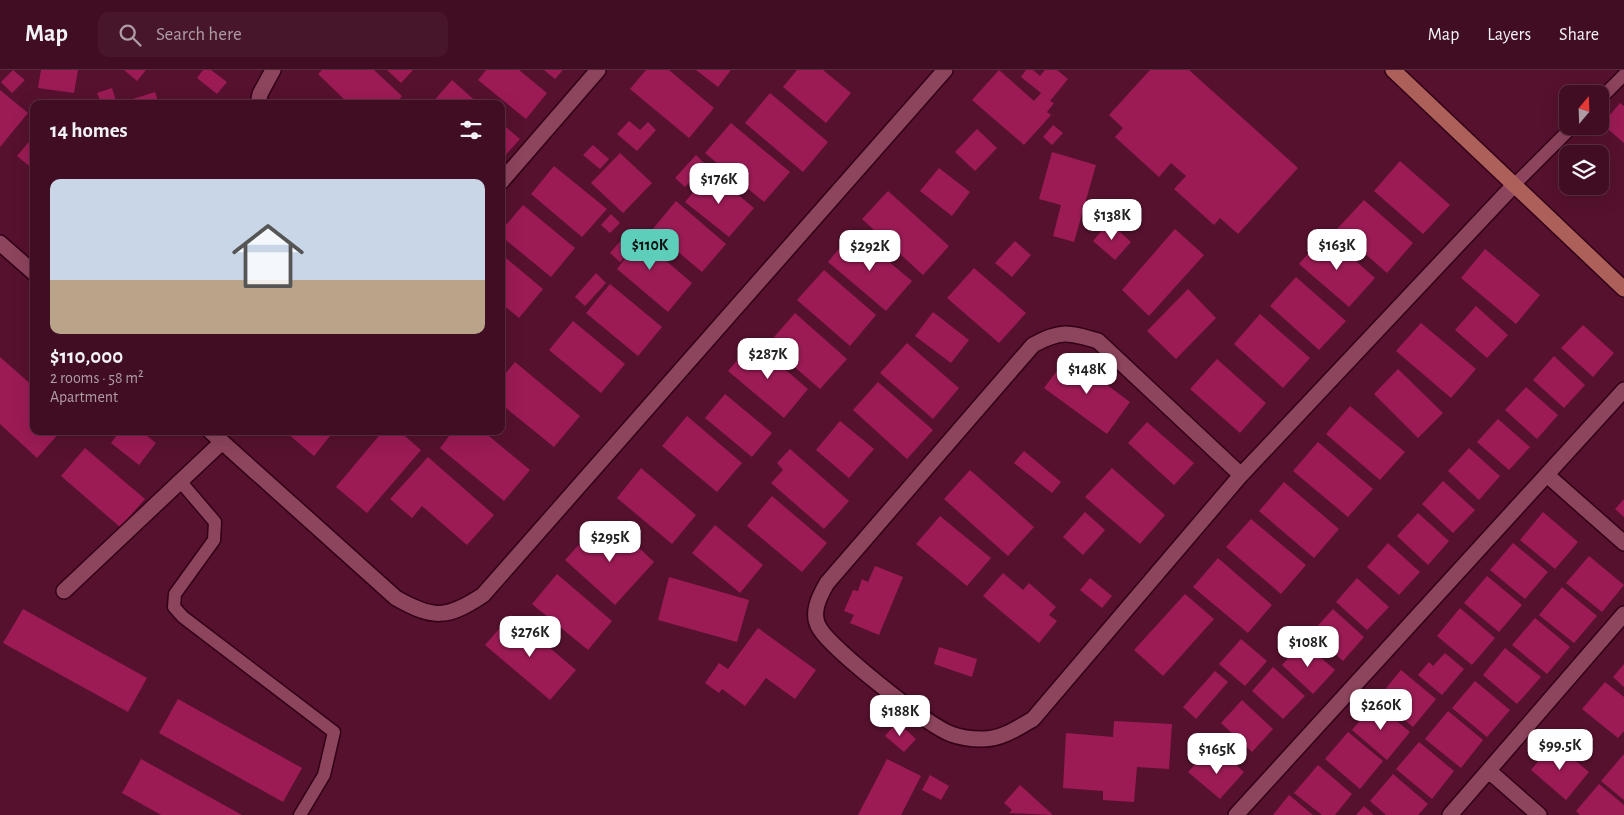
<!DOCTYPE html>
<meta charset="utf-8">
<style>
body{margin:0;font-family:"Alegreya Sans",sans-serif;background:#47162a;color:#f1f3f6;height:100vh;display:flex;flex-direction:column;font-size:19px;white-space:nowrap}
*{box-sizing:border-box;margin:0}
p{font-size:16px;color:#ae9ca5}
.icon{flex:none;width:28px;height:28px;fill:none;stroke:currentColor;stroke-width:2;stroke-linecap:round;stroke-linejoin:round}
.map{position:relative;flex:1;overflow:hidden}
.sheet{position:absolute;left:30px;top:30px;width:475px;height:335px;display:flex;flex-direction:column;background:#400d22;border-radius:10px;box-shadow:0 5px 20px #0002,0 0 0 1px #592d40}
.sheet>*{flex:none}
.needle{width:32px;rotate:19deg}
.controls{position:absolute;left:1559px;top:15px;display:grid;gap:10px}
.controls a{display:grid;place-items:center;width:50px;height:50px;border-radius:10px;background:#400d22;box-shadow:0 5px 20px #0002,0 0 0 1px #592d40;font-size:25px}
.price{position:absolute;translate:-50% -42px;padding:0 11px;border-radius:10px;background:#fff;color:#222;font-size:16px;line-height:32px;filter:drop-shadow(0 1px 2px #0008)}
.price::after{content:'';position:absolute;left:50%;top:30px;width:15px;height:11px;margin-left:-8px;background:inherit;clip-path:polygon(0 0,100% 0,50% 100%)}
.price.selected{background:#5cceba;color:#111}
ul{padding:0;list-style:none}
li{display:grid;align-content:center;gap:10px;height:265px;padding:0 20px}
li+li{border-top:1px solid #592d40}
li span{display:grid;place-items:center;height:155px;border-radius:10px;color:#555}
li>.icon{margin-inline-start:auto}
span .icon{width:90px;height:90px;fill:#fffc;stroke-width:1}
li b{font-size:21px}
h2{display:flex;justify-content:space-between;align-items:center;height:60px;padding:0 20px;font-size:21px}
header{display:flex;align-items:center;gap:30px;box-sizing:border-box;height:70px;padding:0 25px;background:#400d22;border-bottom:1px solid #592d40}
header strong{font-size:24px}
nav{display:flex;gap:28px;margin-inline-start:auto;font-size:18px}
.search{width:350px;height:45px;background:#47162a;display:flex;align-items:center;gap:12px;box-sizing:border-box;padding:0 18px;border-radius:10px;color:#ae9ca5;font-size:19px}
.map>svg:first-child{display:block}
.building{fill:#9c1b55}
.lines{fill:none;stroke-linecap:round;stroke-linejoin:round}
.lane-casing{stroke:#320116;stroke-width:15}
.street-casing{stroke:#320116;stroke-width:18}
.secondary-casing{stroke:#320116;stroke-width:18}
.lane{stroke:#8d445d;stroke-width:12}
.street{stroke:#8d445d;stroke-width:15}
.secondary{stroke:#ad605a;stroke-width:15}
</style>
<header>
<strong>Map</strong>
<div class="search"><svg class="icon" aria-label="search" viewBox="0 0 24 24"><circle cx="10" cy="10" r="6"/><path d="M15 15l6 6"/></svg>Search here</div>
<nav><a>Map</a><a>Layers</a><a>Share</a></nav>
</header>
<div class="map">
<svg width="1624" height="745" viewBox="0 0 1624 745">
<rect width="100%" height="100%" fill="#56112e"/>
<!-- building -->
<path class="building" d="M13,0L25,10L12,23L1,12Z
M41,0H78L74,23L38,18Z
M124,0H146L137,11Z
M203,0H211L227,12L217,24L197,8Z
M322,0H374L402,26L396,34H349L318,4Z
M387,0H413L401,13Z
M486,0H519L547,23L526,49L478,10Z
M544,0H563L555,9Z
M646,0H669L714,38L689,68L630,19Z
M696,0H731L718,17Z
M797,0H823L851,23L826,53L783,17Z
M999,0L1034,31L1041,23L1021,7L1026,0H1033L1040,6L1045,0H1057L1068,9L1050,31L1054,33L1047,42L1051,45L1024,75L972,30Z
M1150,0H1189L1298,98L1238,164L1220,148L1214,155L1174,119L1186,106L1171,93L1159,107L1115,67L1123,58L1109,45Z
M452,10L479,34H431Z
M112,18L117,34H90L100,30L97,23Z
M0,20L28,43L0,77Z
M155,22L159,34H120V33Z
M770,23L828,72L803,102L745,53Z
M1620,33L1624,36V73L1602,54Z
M629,51L640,60L648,52L656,60L637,81L617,64Z
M501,53L520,69L501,90Z
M731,53L790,102L764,132L705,83Z
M1053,55L1063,63L1052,75L1043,67Z
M977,59L997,78L975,101L955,82Z
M34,66V100L17,86Z
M593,75L609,89L600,99L583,85Z
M1052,82L1096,95L1074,172L1053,166L1061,135L1039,129Z
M620,83L652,113L623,143L591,113Z
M696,85L706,95L685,117L675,108Z
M1400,91L1450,135L1423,164L1374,121Z
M554,96L607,139L582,167L531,124Z
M939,98L970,122L952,146L920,121Z
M710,102L754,138L729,167L685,132Z
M888,121L949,176L923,205L862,149Z
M1364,130L1413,173L1387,203L1337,159Z
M676,131L726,174L702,202L652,160Z
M523,135L575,178L551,207L501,166V161Z
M611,144L620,153L610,163L601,155Z
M1109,152L1131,172L1115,190L1093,171Z
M1175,159L1204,185L1149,246L1122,220Z
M630,160L692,213L668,242L617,199L636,175L620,192L610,183Z
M853,162L912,211L886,241L828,192Z
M1325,164L1375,208L1349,237L1299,194Z
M1015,171L1031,185L1012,207L995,193Z
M1485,179L1540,225L1516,254L1461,208Z
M501,184L543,219L519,248L501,233Z
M974,198L1026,243L999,273L947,228Z
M824,200L876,245L850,276L797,230Z
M596,203L606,213L585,236L575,227Z
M1296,207L1346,251L1319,280L1270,236Z
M610,214L662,257L638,286L586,243Z
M1188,219L1216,248L1176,289L1147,261Z
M1476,236L1508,265L1487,288L1455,260Z
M933,242L969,270L951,293L915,266Z
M795,243L847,289L820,319L768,274Z
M1260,244L1310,288L1283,318L1234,274Z
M573,251L625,294L601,323L549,280Z
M1421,253L1476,299L1451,328L1396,281Z
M1583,255L1614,283L1593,307L1561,278Z
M753,272L808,319L784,348L728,301Z
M907,273L959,318L933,349L880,303Z
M1068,286L1130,332L1107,364L1044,318Z
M1554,286L1585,315L1564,338L1533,310Z
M0,287L34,317V361H61L37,388L0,354Z
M1217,289L1266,333L1240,363L1190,319Z
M515,292L580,346L554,377L501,334V309Z
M1398,299L1443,343L1418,368L1374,324Z
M878,312L933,360L907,389L853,340Z
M1526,317L1558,345L1537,369L1505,340Z
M725,324L772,363L752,387L705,348Z
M1350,336L1405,382L1380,410L1326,364Z
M687,346L742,393L717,422L662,376Z
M1498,349L1530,377L1509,400L1477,372Z
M840,351L874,379L849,408L816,380Z
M1147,352L1194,393L1174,415L1128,373Z
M120,361H141L156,373L139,395L111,373Z
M290,361H334L314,386L288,364Z
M383,361H399L421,380L367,443L336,417Z
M453,361H483L530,400L504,431L440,378Z
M1318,372L1373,419L1348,447L1293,401Z
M85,378L145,429L120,457L61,406Z
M1469,378L1500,406L1479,430L1448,401Z
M790,379L849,431L824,459L771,413L783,400L777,393Z
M1024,381L1061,412L1052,423L1014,393Z
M428,387L494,445L467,475L422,436L412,448L390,429Z
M641,398L696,445L672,474L617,428Z
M1112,398L1165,445L1140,474L1085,427Z
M970,400L1034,457L1008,486L944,429Z
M1443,411L1475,440L1453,463L1422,434Z
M1284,412L1339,459L1314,488L1259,441Z
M772,426L827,473L802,502L747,456Z
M1624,429V447L1615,439Z
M1085,442L1105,460L1083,485L1063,467Z
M1543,442L1578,472L1555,499L1520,470Z
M1418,443L1449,471L1428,495L1397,466Z
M940,446L991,488L967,516L916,474Z
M1251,449L1306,495L1281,524L1226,477Z
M715,455L763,495L740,523L692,483Z
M616,456L654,492L615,535L565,490L595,457L606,467Z
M1388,473L1420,502L1399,525L1367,497Z
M1513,473L1548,502L1525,529L1490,500Z
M1589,486L1624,515L1602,542L1566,513Z
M1218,488L1272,535L1248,563L1193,517Z
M875,496L903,507L879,565L850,553L854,545L844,541L853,520L858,521L862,509L868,512Z
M1003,503L1023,520L1029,513L1056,537L1049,545L1057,551L1039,573L983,526Z
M557,504L612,551L588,580L532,534Z
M1487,506L1522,535L1499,562L1464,533Z
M669,507L749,530L737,572L658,550Z
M1090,508L1112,526L1102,538L1080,520Z
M1357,508L1389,537L1367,560L1336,532Z
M1562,517L1597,546L1574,573L1539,545Z
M1185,524L1214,549L1163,606L1134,580Z
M1460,538L1495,568L1472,595L1437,566Z
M23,539L147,608L128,642L3,573Z
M1333,539L1364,567L1343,591L1312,562Z
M511,545L576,600L550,630L485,575Z
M1535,548L1570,577L1547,604L1512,575Z
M758,558L816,600L795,629L766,608L745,636L722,619L719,623L705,613L719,593L728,599Z
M1241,569L1267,591L1245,616L1219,594Z
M1303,572L1335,600L1313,624L1282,595Z
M939,577L977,589L972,607L934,594Z
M1505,578L1541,607L1517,634L1483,605Z
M1445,583L1464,599L1442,625L1418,605L1429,592L1433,596Z
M1624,594V617L1613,607Z
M1273,597L1305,626L1283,649L1252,621Z
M1401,600L1436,629L1413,657L1378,628Z
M1215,601L1228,612L1196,649L1183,637Z
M1475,611L1510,640L1487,667L1452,638Z
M1605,612L1624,627V661L1618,668L1582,639Z
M178,629L302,698L283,732L159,663Z
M1242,630L1273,659L1252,682L1221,653Z
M1375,633L1410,662L1387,690L1352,660Z
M1448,641L1483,670L1461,698L1425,669Z
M1114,651L1172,654L1169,699L1137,697L1134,732L1103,730V721L1063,718L1066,663L1113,667Z
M897,652L916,669L904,682L885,666Z
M1348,662L1383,691L1360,719L1325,689Z
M1419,672L1454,701L1432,729L1396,699Z
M1554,673L1589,702L1566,730L1531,700Z
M1624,684V730L1601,711Z
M1225,685L1244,702L1220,729L1188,702L1202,687L1214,698Z
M141,689L242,745H161L122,723Z
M887,689L921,706L901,745H858Z
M1318,695L1352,724L1335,745H1322L1294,723Z
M1393,704L1428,734L1418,745H1386L1370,731Z
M930,705L949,716L941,730L922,720Z
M1599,714L1624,735V745H1580L1576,741Z
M1020,715L1053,745L1009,743L1012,740L1004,733Z
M1289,725L1313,745H1273Z
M1364,736L1374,745H1356Z"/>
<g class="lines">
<defs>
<path id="lane" d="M1600,29L1624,5
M1514,115L1573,56
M180,411L215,452L214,470L175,524L174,537L183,547L334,662L324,705L300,745"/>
<path id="street" d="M258,34L260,24L273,0
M501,112L598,0
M0,173L34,203
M210,361L396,528C433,549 447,549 483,525L945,0
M1241,405L1098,271C1069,262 1060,260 1033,275L827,513C819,527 810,544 820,559C833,580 927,655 951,664C959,667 972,669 981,669C1000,670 1018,658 1033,649L1241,405L1514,115
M1547,405L1624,473
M64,521L222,372
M1489,701L1539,745
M1236,745L1624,320
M1450,745L1624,544"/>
<path id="secondary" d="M1393,0L1624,219"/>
</defs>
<!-- lane casing -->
<use href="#lane" class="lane-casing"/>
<!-- street casing -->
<use href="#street" class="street-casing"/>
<!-- secondary casing -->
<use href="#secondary" class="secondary-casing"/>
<!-- lane -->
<use href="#lane" class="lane"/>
<!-- street -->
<use href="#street" class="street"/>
<!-- secondary -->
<use href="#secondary" class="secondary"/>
</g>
</svg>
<div class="controls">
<a><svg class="needle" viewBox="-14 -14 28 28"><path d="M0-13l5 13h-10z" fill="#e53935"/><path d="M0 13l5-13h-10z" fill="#ae9ca5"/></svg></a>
<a><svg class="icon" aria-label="layers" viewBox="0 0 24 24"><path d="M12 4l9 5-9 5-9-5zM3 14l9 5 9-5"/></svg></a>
</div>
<b class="price" style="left:719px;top:135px">$176K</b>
<b class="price" style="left:1112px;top:171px">$138K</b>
<b class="price selected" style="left:650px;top:201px">$110K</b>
<b class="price" style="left:1337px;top:201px">$163K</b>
<b class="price" style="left:870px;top:202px">$292K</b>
<b class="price" style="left:768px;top:310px">$287K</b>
<b class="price" style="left:1087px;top:325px">$148K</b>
<b class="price" style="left:610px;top:493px">$295K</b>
<b class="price" style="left:530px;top:588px">$276K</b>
<b class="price" style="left:1308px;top:598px">$108K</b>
<b class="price" style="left:1381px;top:661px">$260K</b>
<b class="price" style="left:900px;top:667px">$188K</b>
<b class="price" style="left:1560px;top:701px">$99.5K</b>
<b class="price" style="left:1217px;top:705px">$165K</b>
<section class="sheet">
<h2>14 homes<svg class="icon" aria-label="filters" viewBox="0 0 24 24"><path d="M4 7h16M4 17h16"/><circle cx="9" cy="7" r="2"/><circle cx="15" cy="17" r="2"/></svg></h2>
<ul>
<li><span style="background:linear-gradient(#c9d6e8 65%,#b9a48a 0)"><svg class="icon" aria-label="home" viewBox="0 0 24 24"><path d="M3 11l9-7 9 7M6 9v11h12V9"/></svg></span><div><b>$110,000</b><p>2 rooms · 58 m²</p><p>Apartment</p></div></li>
</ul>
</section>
</div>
